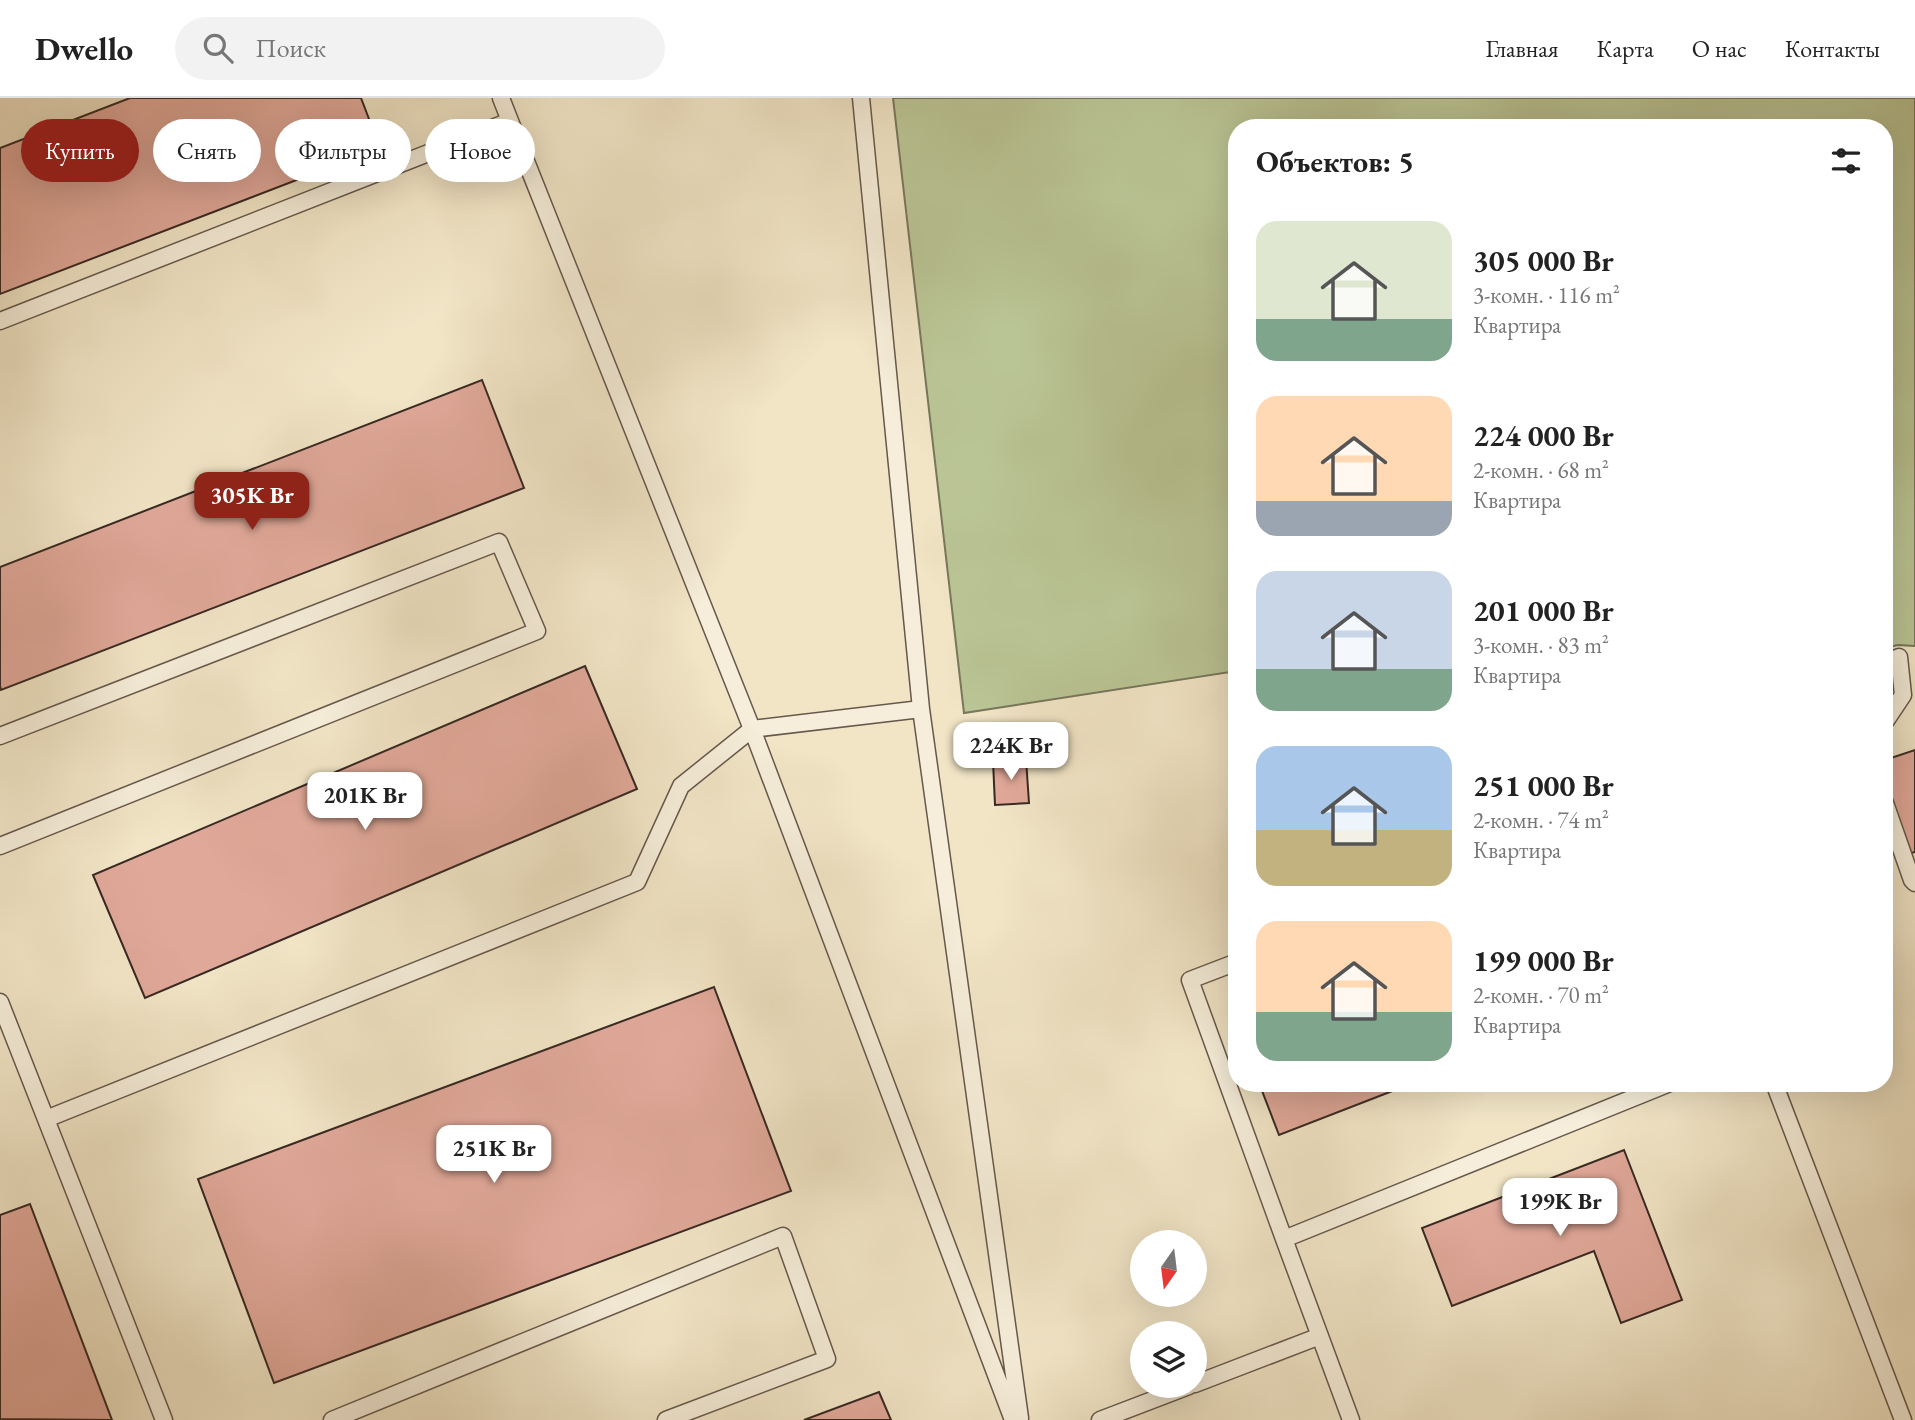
<!DOCTYPE html>
<html lang="ru">
<meta charset="utf-8">
<style>
body{margin:0;font-family:"EB Garamond",serif;background:#f2f2f2;color:#222;height:100vh;display:flex;flex-direction:column;font-size:26px;white-space:nowrap}
*{box-sizing:border-box;margin:0}
p{font-size:23px;color:#767676}
.icon{flex:none;width:38px;height:38px;fill:none;stroke:currentColor;stroke-width:2;stroke-linecap:round;stroke-linejoin:round}
.map{position:relative;flex:1;overflow:hidden}
.panel{position:absolute;left:1228px;top:21px;width:665px;height:973px;display:flex;flex-direction:column;background:#fff;border-radius:28px;box-shadow:0 7px 28px #0002}
.panel>*{flex:none}
.hud{position:absolute;left:21px;top:21px;width:665px;height:63px;display:flex;gap:14px}
.needle{width:46px;rotate:194deg}
.fabs{position:absolute;left:1130px;top:1132px;display:grid;gap:14px}
.fabs a{display:grid;place-items:center;width:77px;height:77px;border-radius:50%;background:#fff;box-shadow:0 7px 28px #0002;font-size:35px}
.price{position:absolute;translate:-50% -60px;padding:0 16px;border-radius:14px;background:#fff;color:#222;font-size:23px;line-height:46px;filter:drop-shadow(0 2px 4px #0008)}
.price::after{content:'';position:absolute;left:50%;top:42px;width:21px;height:16px;margin-left:-10px;background:inherit;clip-path:polygon(0 0,100% 0,50% 100%)}
.price.active{background:#8f2418;color:#fff}
ul{padding:0;list-style:none}
li{display:flex;align-items:center;gap:21px;height:175px;padding:0 28px}
li span{display:grid;place-items:center;flex:none;width:196px;height:140px;border-radius:21px;color:#555}
li>.icon{margin-inline-start:auto}
span .icon{width:84px;height:84px;fill:#fffc;stroke-width:1}
li b{font-size:30px}
h2{display:flex;justify-content:space-between;align-items:center;height:84px;padding:0 28px;font-size:30px}
.pill{padding:0 24px;border-radius:32px;background:#fff;box-shadow:0 7px 28px #0002;font-size:24px;line-height:63px}
.pill.active{background:#8f2418;color:#fff}
header{display:flex;align-items:center;gap:42px;box-sizing:border-box;height:98px;padding:0 35px;background:#fff;border-bottom:2px solid #e0e0e0}
header strong{font-size:33px}
nav{display:flex;gap:38px;margin-inline-start:auto;font-size:24px}
.search{width:490px;height:63px;background:#f2f2f2;display:flex;align-items:center;gap:18px;box-sizing:border-box;padding:0 24px;border-radius:38px;color:#767676;font-size:26px}
.map>svg:first-child{display:block}
.green{fill:#bac595;stroke:#78775c;stroke-width:2}
.building{fill:#e0a899;stroke:#372923;stroke-width:2}
.lines{fill:none;stroke-linecap:round;stroke-linejoin:round}
.lane-casing{stroke:#66584c;stroke-width:19}
.lane{stroke:#f6eeda;stroke-width:16}
</style>
<header>
<strong>Dwello</strong>
<div class="search"><svg class="icon" aria-label="search" viewBox="0 0 24 24"><circle cx="10" cy="10" r="6"/><path d="M15 15l6 6"/></svg>Поиск</div>
<nav><a>Главная</a><a>Карта</a><a>О нас</a><a>Контакты</a></nav>
</header>
<div class="map">
<svg width="1915" height="1322" viewBox="0 0 1915 1322">
<rect width="100%" height="100%" fill="#f1e5c6"/>
<filter id="stains"><feTurbulence type="fractalNoise" baseFrequency=".00286" numOctaves="4"/><feColorMatrix values="0 0 0 0 .2 0 0 0 0 .09 0 0 0 0 .02 0 0 0 .5 -.17"/></filter>
<radialGradient id="worn" r=".72"><stop offset=".6" stop-color="#630" stop-opacity="0"/><stop offset="1" stop-color="#630" stop-opacity=".3"/></radialGradient>
<!-- green -->
<path class="green" d="M893,0H1915V548L1898,547L1885,550V30H1237V573L964,615Z"/>
<!-- building -->
<path class="building" d="M130,0H361L380,50L0,196V50Z
M482,282L524,390L1,592L0,588V469Z
M585,568L637,691L145,900L93,777Z
M1915,652V754L1908,756L1885,677V662Z
M1026,661L1029,705L995,707L993,663Z
M714,889L791,1093L274,1285L198,1081Z
M1259,985H1413L1279,1037Z
M1624,1052L1682,1202L1621,1225L1594,1153L1452,1208L1422,1130Z
M30,1106L112,1322L0,1321V1117Z
M879,1294L891,1322H804Z"/>
<g class="lines">
<defs>
<path id="lane" d="M501,0L510,23
M861,0L921,611
M0,223L510,23L752,631L1013,1322
M1885,565L1899,559L1903,597L1885,624
M0,638L499,444L537,533L0,748
M1885,705L1912,782L1915,785
M1237,864L1190,882L1284,1141L1351,1322
M0,904L164,1322
M1774,985L1903,1322
M46,1021L637,784L681,688L752,631L921,611L1020,1320
M1284,1141L1670,985
M1195,1286L1320,1238
M332,1322L783,1138L827,1261L666,1322
M1100,1322L1189,1288"/>
</defs>
<!-- lane casing -->
<use href="#lane" class="lane-casing"/>
<!-- lane -->
<use href="#lane" class="lane"/>
</g>
<rect width="100%" height="100%" filter="url(#stains)"/>
<rect width="100%" height="100%" fill="url(#worn)"/>
</svg>
<div class="fabs">
<a><svg class="needle" viewBox="-14 -14 28 28"><path d="M0-13l5 13h-10z" fill="#e53935"/><path d="M0 13l5-13h-10z" fill="#767676"/></svg></a>
<a><svg class="icon" aria-label="layers" viewBox="0 0 24 24"><path d="M12 4l9 5-9 5-9-5zM3 14l9 5 9-5"/></svg></a>
</div>
<b class="price active" style="left:252px;top:434px">305K Br</b>
<b class="price" style="left:1011px;top:684px">224K Br</b>
<b class="price" style="left:365px;top:734px">201K Br</b>
<b class="price" style="left:494px;top:1087px">251K Br</b>
<b class="price" style="left:1560px;top:1140px">199K Br</b>
<div class="hud">
<a class="pill active">Купить</a>
<a class="pill">Снять</a>
<a class="pill">Фильтры</a>
<a class="pill">Новое</a>
</div>
<section class="panel">
<h2>Объектов: 5<svg class="icon" aria-label="filters" viewBox="0 0 24 24"><path d="M4 7h16M4 17h16"/><circle cx="9" cy="7" r="2"/><circle cx="15" cy="17" r="2"/></svg></h2>
<ul>
<li><span style="background:linear-gradient(#dfe7d0 70%,#7fa58c 0)"><svg class="icon" aria-label="home" viewBox="0 0 24 24"><path d="M3 11l9-7 9 7M6 9v11h12V9"/></svg></span><div><b>305 000 Br</b><p>3-комн. · 116 m²</p><p>Квартира</p></div></li>
<li><span style="background:linear-gradient(#ffd9b3 75%,#9aa5b1 0)"><svg class="icon" aria-label="home" viewBox="0 0 24 24"><path d="M3 11l9-7 9 7M6 9v11h12V9"/></svg></span><div><b>224 000 Br</b><p>2-комн. · 68 m²</p><p>Квартира</p></div></li>
<li><span style="background:linear-gradient(#c9d6e8 70%,#7fa58c 0)"><svg class="icon" aria-label="home" viewBox="0 0 24 24"><path d="M3 11l9-7 9 7M6 9v11h12V9"/></svg></span><div><b>201 000 Br</b><p>3-комн. · 83 m²</p><p>Квартира</p></div></li>
<li><span style="background:linear-gradient(#a9c7e8 60%,#c2b280 0)"><svg class="icon" aria-label="home" viewBox="0 0 24 24"><path d="M3 11l9-7 9 7M6 9v11h12V9"/></svg></span><div><b>251 000 Br</b><p>2-комн. · 74 m²</p><p>Квартира</p></div></li>
<li><span style="background:linear-gradient(#ffd9b3 65%,#7fa58c 0)"><svg class="icon" aria-label="home" viewBox="0 0 24 24"><path d="M3 11l9-7 9 7M6 9v11h12V9"/></svg></span><div><b>199 000 Br</b><p>2-комн. · 70 m²</p><p>Квартира</p></div></li>
</ul>
</section>
</div>
